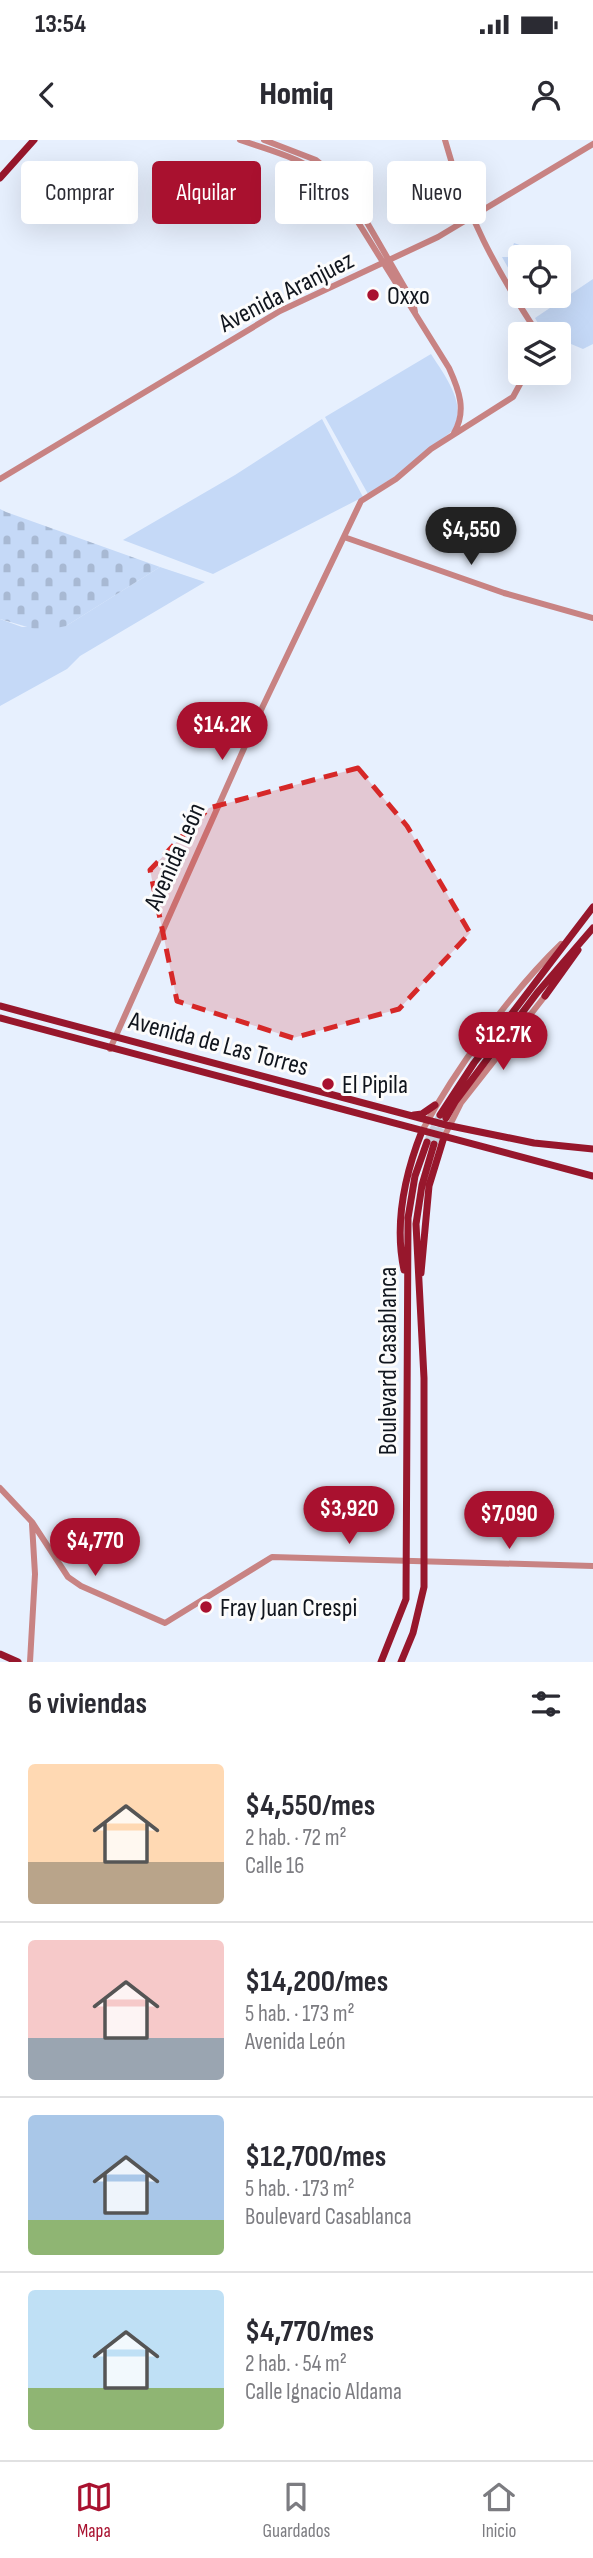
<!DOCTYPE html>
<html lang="es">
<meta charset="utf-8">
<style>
body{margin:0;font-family:"Sofia Sans Condensed",sans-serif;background:#f2f2f3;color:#2b2b33;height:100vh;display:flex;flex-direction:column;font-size:26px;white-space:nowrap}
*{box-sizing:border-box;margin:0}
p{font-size:23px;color:#7c7c81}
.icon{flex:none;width:38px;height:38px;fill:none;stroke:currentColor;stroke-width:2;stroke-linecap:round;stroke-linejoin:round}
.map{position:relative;height:1522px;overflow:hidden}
.sheet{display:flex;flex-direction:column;background:#fff;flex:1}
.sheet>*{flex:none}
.hud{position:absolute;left:21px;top:21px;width:551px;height:63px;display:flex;gap:14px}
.fabs{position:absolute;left:508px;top:105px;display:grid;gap:14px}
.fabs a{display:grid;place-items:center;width:63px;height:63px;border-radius:7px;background:#fff;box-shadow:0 7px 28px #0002;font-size:35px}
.price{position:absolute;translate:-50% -60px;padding:0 16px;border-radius:24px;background:#a9112f;color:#fff;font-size:23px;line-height:46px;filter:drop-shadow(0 2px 4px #0008)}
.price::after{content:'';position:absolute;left:50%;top:42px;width:21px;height:16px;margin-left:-10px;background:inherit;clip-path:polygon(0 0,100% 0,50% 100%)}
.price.on{background:#222;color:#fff}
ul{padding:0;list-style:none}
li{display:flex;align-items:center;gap:21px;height:175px;padding:0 28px}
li+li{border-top:2px solid #e1e1e2}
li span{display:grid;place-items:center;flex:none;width:196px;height:140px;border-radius:7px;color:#555}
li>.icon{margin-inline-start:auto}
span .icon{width:84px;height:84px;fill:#fffc;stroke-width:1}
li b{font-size:30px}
h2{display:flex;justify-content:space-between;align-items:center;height:84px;padding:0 28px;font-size:30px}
.pill{padding:0 24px;border-radius:7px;background:#fff;box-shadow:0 7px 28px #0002;font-size:24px;line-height:63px}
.pill.on{background:#a9112f;color:#fff}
.status{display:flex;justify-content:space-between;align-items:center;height:49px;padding:0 35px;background:#fff;direction:ltr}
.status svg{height:19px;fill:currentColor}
header{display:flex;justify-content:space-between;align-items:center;height:91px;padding:0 28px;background:#fff;font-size:32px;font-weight:800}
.tabs{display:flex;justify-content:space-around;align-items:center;height:98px;border-top:2px solid #e1e1e2;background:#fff;font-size:19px;color:#7c7c81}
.tabs a{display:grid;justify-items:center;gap:4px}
.tabs .on{color:#a9112f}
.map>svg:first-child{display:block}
.green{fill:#c5d9f7}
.cemetery{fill:url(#cemetery-stones)}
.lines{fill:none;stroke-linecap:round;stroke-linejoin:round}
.major-tunnel{stroke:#c7cfdc;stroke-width:7;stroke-dasharray:7 3.5;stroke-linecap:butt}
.minor{stroke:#c88383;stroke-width:6}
.major{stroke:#97172c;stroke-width:7}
.marked{fill:#d62828;fill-opacity:0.2;stroke:#d62828;stroke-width:5;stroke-dasharray:14 9;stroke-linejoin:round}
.poi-dot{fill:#a9112f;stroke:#fcfcfc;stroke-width:2.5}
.labels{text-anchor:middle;stroke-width:6;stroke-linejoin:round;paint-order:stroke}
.street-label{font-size:26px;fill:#10151d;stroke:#fcfcfc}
.poi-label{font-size:26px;fill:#10151d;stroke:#fcfcfc;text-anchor:start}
</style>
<div class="status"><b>13:54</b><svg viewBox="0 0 49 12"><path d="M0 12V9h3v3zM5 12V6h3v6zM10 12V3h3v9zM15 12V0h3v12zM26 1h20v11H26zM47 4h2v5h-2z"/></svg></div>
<header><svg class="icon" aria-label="back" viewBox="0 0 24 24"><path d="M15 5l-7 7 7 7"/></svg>Homiq<svg class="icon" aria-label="person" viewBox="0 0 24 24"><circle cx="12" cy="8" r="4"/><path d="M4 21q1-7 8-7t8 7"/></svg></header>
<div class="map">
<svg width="593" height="1522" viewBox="0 0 593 1522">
<defs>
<pattern id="cemetery-stones" width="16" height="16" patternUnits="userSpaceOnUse" patternTransform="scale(1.75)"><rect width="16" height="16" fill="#c5d9f7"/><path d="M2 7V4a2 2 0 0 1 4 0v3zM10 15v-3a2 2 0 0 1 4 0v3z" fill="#a8b9d3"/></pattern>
</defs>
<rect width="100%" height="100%" fill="#e7f0fe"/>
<!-- green -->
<path class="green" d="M514,103L545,114L544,117H520V149L502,117H509Z
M593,139V204L583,209L571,204L558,205V194H544L535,178Z
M431,214C444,235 469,265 452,291L404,330L368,354L325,277Z
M322,279L363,357L213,434L123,400L235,335Z
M160,427L205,442L80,516L67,529L0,566V479L22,487L66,486Z"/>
<!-- cemetery -->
<path class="cemetery" d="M0,369L6,372L160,427L66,486L41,491L0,479Z"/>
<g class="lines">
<!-- major-tunnel -->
<path class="major-tunnel" d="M427,1002L440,975
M434,1004L445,979"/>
<!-- minor -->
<path class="minor" d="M240,0C275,12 312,20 338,50L449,228C459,250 467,271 454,293
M264,0L316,20L336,36L350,53L413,162L415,172
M445,0C464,71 498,133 538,194
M0,339L280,171L438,97L593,4
M344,397L504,453L593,478
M110,909L262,568L361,361L396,339L431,309L513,257L526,233
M422,991C455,930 511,852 561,804
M444,997L461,963L545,856
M0,1348L32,1382L68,1437L81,1446L165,1483L272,1417L593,1426
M30,1522L35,1434L32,1384"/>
<!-- major -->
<path class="major" d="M0,38L34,0
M545,856L578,810
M0,866L446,985L534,1003L593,1009
M0,878L593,1036
M414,975L422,974L435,965
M440,975L474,923L593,767
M446,978L455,962L537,853L593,788
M404,1130C394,1083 405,1034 422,991
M421,1133L429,1046L444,997
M0,1514L18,1522
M381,1522L406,1459L408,1078L415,1036L427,1002
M401,1522L413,1493L424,1447V1238L416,1084L422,1045L434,1004"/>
</g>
<!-- marked area -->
<path class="marked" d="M358,628L407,686L470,793L399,869L293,898L177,861L150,730L209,668Z"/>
<!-- markers -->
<g class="poi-dot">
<circle cx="373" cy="155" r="7"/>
<circle cx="328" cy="944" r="7"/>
<circle cx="206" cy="1467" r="7"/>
</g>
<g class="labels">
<!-- street labels -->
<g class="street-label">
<text transform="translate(286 151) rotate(-27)" y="9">Avenida Aranjuez</text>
<text transform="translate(174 716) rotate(-66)" y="9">Avenida León</text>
<text transform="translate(219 903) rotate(15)" y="9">Avenida de Las Torres</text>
<text transform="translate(387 1221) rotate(-90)" y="9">Boulevard Casablanca</text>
</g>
<!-- poi labels -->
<g class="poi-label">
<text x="387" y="164">Oxxo</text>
<text x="342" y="953">El Pipila</text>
<text x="220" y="1476">Fray Juan Crespi</text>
</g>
</g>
</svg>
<div class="fabs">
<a><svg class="icon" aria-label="locate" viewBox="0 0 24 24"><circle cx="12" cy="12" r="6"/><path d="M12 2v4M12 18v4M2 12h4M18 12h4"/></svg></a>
<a><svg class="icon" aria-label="layers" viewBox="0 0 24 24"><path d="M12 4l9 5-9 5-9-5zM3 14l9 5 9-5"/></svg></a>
</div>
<b class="price on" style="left:471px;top:427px">$4,550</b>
<b class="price" style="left:222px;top:622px">$14.2K</b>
<b class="price" style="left:503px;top:932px">$12.7K</b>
<b class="price" style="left:349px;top:1406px">$3,920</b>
<b class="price" style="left:509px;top:1411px">$7,090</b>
<b class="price" style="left:95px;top:1438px">$4,770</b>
<div class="hud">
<a class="pill">Comprar</a>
<a class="pill on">Alquilar</a>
<a class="pill">Filtros</a>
<a class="pill">Nuevo</a>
</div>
</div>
<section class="sheet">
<h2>6 viviendas<svg class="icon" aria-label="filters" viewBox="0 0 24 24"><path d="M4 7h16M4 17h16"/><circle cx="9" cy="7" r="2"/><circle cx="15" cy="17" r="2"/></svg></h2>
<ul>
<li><span style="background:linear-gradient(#ffd9b3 70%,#b9a48a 0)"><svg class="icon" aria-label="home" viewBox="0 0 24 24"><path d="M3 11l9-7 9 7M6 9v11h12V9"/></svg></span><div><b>$4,550/mes</b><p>2 hab. · 72 m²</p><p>Calle 16</p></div></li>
<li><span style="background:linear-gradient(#f6c9c9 70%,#9aa5b1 0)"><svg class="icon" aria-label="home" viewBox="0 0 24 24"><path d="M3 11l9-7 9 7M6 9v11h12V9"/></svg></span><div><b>$14,200/mes</b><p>5 hab. · 173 m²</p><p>Avenida León</p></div></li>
<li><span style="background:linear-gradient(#a9c7e8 75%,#8fb573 0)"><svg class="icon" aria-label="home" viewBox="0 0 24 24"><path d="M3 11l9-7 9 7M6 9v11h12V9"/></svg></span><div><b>$12,700/mes</b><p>5 hab. · 173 m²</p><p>Boulevard Casablanca</p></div></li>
<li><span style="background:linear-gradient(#bfe0f5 70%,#8fb573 0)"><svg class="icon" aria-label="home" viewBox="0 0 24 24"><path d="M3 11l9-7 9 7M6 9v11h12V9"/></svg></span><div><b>$4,770/mes</b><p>2 hab. · 54 m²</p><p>Calle Ignacio Aldama</p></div></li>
</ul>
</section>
<nav class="tabs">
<a class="on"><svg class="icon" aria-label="map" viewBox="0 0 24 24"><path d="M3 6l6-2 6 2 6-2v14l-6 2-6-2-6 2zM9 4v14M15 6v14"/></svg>Mapa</a>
<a><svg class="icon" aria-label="saved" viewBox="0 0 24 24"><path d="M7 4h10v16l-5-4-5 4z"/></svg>Guardados</a>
<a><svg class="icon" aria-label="home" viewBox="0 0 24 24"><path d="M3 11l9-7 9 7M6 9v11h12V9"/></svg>Inicio</a>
</nav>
